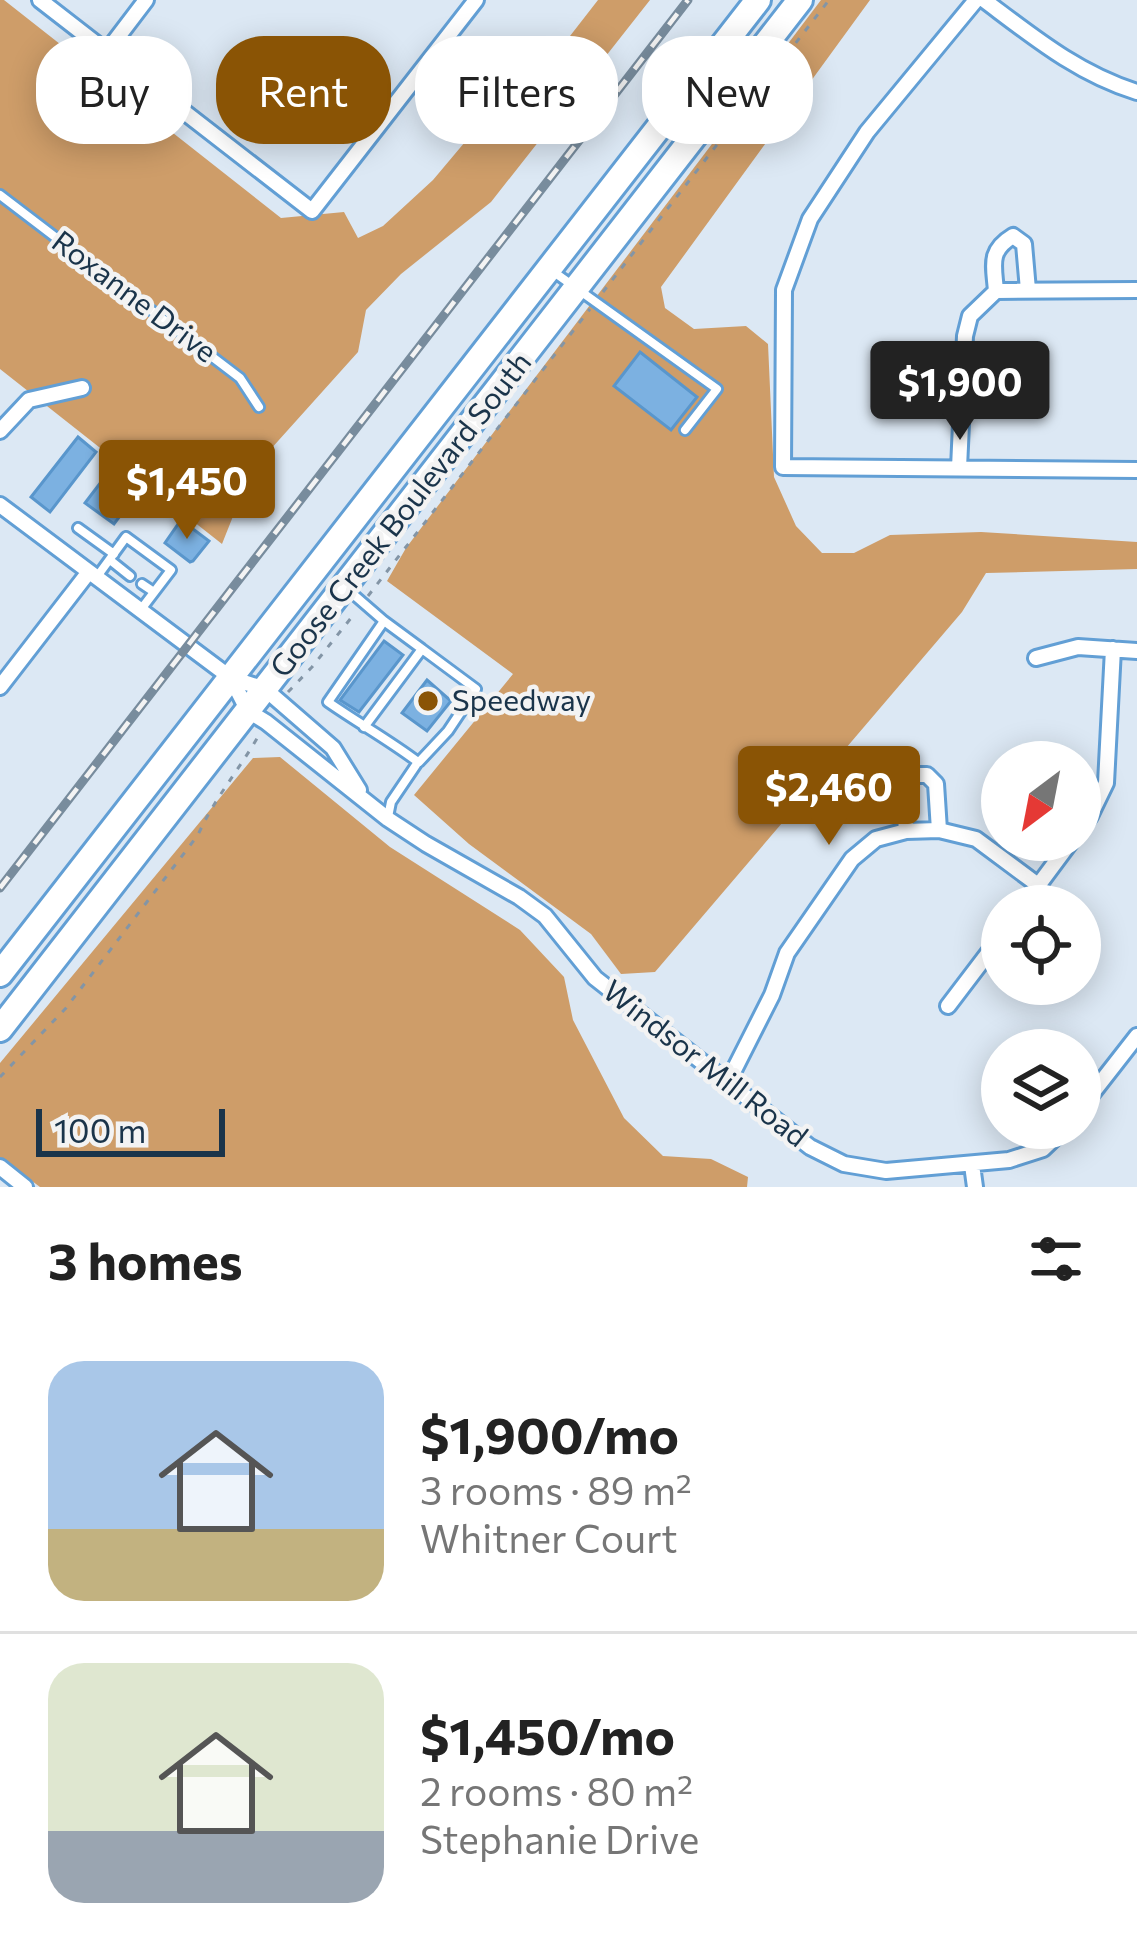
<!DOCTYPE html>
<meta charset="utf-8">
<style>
body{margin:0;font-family:Commissioner,sans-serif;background:#f2f2f2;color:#222;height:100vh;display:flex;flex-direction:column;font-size:45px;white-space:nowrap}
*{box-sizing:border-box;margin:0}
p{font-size:39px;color:#767676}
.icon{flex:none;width:66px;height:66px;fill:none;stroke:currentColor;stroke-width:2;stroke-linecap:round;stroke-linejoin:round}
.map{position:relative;height:1187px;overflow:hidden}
.sheet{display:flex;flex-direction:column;background:#fff;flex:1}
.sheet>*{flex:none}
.guide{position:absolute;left:36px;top:36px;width:1065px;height:108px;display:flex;gap:24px}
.needle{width:78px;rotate:212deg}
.tools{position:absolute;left:981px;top:741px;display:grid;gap:24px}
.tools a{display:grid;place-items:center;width:120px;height:120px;border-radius:50%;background:#fff;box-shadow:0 6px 30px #0003;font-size:60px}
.scale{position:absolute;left:36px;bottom:30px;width:189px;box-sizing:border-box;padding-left:12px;border:6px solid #1a344a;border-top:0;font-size:33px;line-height:42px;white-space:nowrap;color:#1a344a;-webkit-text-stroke:9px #f3f3f3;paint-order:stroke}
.price{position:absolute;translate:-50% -102px;padding:0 27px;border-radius:12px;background:#8a5405;color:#fff;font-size:39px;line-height:78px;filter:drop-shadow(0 3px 6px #0008)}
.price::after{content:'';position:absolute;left:50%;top:72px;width:36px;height:27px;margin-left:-18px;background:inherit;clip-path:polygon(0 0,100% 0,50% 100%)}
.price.selected{background:#222;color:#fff}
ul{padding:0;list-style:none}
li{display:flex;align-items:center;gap:36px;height:300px;padding:0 48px}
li+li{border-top:3px solid #e0e0e0}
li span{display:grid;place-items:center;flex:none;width:336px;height:240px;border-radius:36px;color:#555}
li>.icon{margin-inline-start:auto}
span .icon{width:144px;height:144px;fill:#fffc;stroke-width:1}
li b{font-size:51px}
h2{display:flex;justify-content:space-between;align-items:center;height:144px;padding:0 48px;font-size:51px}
.pill{padding:0 42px;border-radius:48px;background:#fff;box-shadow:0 6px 30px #0003;font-size:42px;line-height:108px}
.pill.selected{background:#8a5405;color:#fff}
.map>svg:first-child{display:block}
.forest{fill:#ce9d69}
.building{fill:#7cb1e1;stroke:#5996cc;stroke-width:3}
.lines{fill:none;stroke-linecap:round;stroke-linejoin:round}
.service-casing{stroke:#629fd5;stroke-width:14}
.minor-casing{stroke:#629fd5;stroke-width:20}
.trunk-casing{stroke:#629fd5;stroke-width:30}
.path{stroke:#8395a6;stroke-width:3;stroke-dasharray:6 9;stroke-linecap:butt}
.service{stroke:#fff;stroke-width:8}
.minor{stroke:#fff;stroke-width:14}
.trunk{stroke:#fff;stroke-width:24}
.rail-casing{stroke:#788c9d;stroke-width:9}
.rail{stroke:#f3f3f3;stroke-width:4.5;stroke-dasharray:14;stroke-linecap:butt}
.poi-dot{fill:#8a5405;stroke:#f3f3f3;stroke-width:4.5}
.labels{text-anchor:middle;stroke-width:9;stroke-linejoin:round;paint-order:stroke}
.street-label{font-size:30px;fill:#1a344a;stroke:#f3f3f3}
.poi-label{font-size:30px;fill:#1a344a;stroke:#f3f3f3;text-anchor:start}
</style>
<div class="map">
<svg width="1137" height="1187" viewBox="0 0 1137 1187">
<rect width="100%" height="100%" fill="#dce8f4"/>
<!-- forest -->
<path class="forest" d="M0,0H4L281,218L344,212L358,238L383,226L433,180L470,136L507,117L598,0H650L491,202L401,274L366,310L358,352L251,471L222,544L0,369Z
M821,0H870L661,287L665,308L694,329L746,326L768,344L774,477L796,526L822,553H854L890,535L981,532L1137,542V569L986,573L962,612L655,972L621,974L591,934L469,844L414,795L513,674L387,581L406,548Z
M280,757L390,847L520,930L564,977L573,1020L624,1118L663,1156L711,1159L748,1177L747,1187H40L0,1157V1063L253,758Z"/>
<!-- building -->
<path class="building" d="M640,352L697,397L671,430L614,386Z
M78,437L96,452L50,512L31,497Z
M104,478L132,500L114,524L85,503Z
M181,520L209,541L193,561L190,562L165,543Z
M384,641L403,655L359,712L340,700Z
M427,680L451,701L427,731L402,713Z"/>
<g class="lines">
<defs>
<path id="service" d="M0,195L240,378L259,407
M551,270L717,389L685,430
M78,528L114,554
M110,560L130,576
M96,578L126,537L171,570L139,612
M142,584L154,592
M346,588L384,621L328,702C358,723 389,740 418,762L391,802L388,817
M364,727L422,649L384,621
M419,762L448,731L476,689L422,649"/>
<path id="minor" d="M40,0L312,211L476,0
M976,0L867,132L810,219L784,290L783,467L1137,470
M984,0C1032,36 1078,74 1137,92
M108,50L146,0
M996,291C994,265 988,251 1013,236L1024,244L1028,290
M0,431L29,400L82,388
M959,468L965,336L970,316L996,291L1137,290
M0,505L231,678L265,689L333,748L359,790
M1036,658L1078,647L1137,651
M231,678L248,711L266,722L388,819L426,844L519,897L545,916L595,978L810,1147L844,1164L886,1171L1009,1160L1043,1149L1065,1128
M0,687L88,573
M1080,830L1090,816L1106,783L1113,649
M906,831L903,788L911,775H927L936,784L939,830
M1023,906L1072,840
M948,1006L1002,935
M728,1082L772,995L787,953L852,859L876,839L906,831L939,830L976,839L1038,885
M1080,1109L1137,1036
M972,1165L975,1187
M0,1167L25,1187"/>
<path id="trunk" d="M0,974L758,0
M0,1029L800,0"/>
</defs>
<!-- service casing -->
<use href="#service" class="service-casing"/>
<!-- minor casing -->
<use href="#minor" class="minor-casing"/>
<!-- trunk casing -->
<use href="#trunk" class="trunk-casing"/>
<!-- path -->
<path class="path" d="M603,292L829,0
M368,596L590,309
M288,692L312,667L355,613
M0,1077L66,1008L198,835C214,799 239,770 259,735"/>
<!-- service -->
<use href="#service" class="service"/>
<!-- minor -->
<use href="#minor" class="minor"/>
<!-- trunk -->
<use href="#trunk" class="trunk"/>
<defs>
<path id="rail" d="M0,888L688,0"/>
</defs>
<!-- rail casing -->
<use href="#rail" class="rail-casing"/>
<!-- rail -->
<use href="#rail" class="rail"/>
</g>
<!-- markers -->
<circle class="poi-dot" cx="428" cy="701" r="12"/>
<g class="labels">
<!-- street labels -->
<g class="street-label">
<text transform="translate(134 297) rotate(37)" y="10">Roxanne Drive</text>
<text transform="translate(401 515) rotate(-52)" y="10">Goose Creek Boulevard South</text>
<text transform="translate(705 1064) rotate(38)" y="10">Windsor Mill Road</text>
</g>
<!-- poi labels -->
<g class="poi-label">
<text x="452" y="711">Speedway</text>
</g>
</g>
</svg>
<div class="tools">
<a><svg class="needle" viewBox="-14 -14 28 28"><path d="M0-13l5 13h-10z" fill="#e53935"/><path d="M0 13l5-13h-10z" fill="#767676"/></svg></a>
<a><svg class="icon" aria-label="locate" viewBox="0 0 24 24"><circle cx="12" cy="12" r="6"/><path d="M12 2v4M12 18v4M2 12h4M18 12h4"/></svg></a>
<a><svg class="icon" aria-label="layers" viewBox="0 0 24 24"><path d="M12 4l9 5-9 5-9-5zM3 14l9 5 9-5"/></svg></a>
</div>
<div class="scale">100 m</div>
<b class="price selected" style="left:960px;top:443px">$1,900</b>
<b class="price" style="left:187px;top:542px">$1,450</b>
<b class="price" style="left:829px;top:848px">$2,460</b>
<div class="guide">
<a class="pill">Buy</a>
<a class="pill selected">Rent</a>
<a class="pill">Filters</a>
<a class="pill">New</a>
</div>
</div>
<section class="sheet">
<h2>3 homes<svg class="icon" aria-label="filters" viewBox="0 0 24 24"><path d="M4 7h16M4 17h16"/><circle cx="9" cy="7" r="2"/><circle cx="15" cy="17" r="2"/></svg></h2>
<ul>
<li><span style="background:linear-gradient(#a9c7e8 70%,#c2b280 0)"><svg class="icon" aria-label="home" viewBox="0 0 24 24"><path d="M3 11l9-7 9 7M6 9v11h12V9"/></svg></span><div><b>$1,900/mo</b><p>3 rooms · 89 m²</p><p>Whitner Court</p></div></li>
<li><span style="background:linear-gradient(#dfe7d0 70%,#9aa5b1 0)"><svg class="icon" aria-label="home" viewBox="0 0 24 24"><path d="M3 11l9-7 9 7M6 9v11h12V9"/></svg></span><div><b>$1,450/mo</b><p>2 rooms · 80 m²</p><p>Stephanie Drive</p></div></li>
</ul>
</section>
